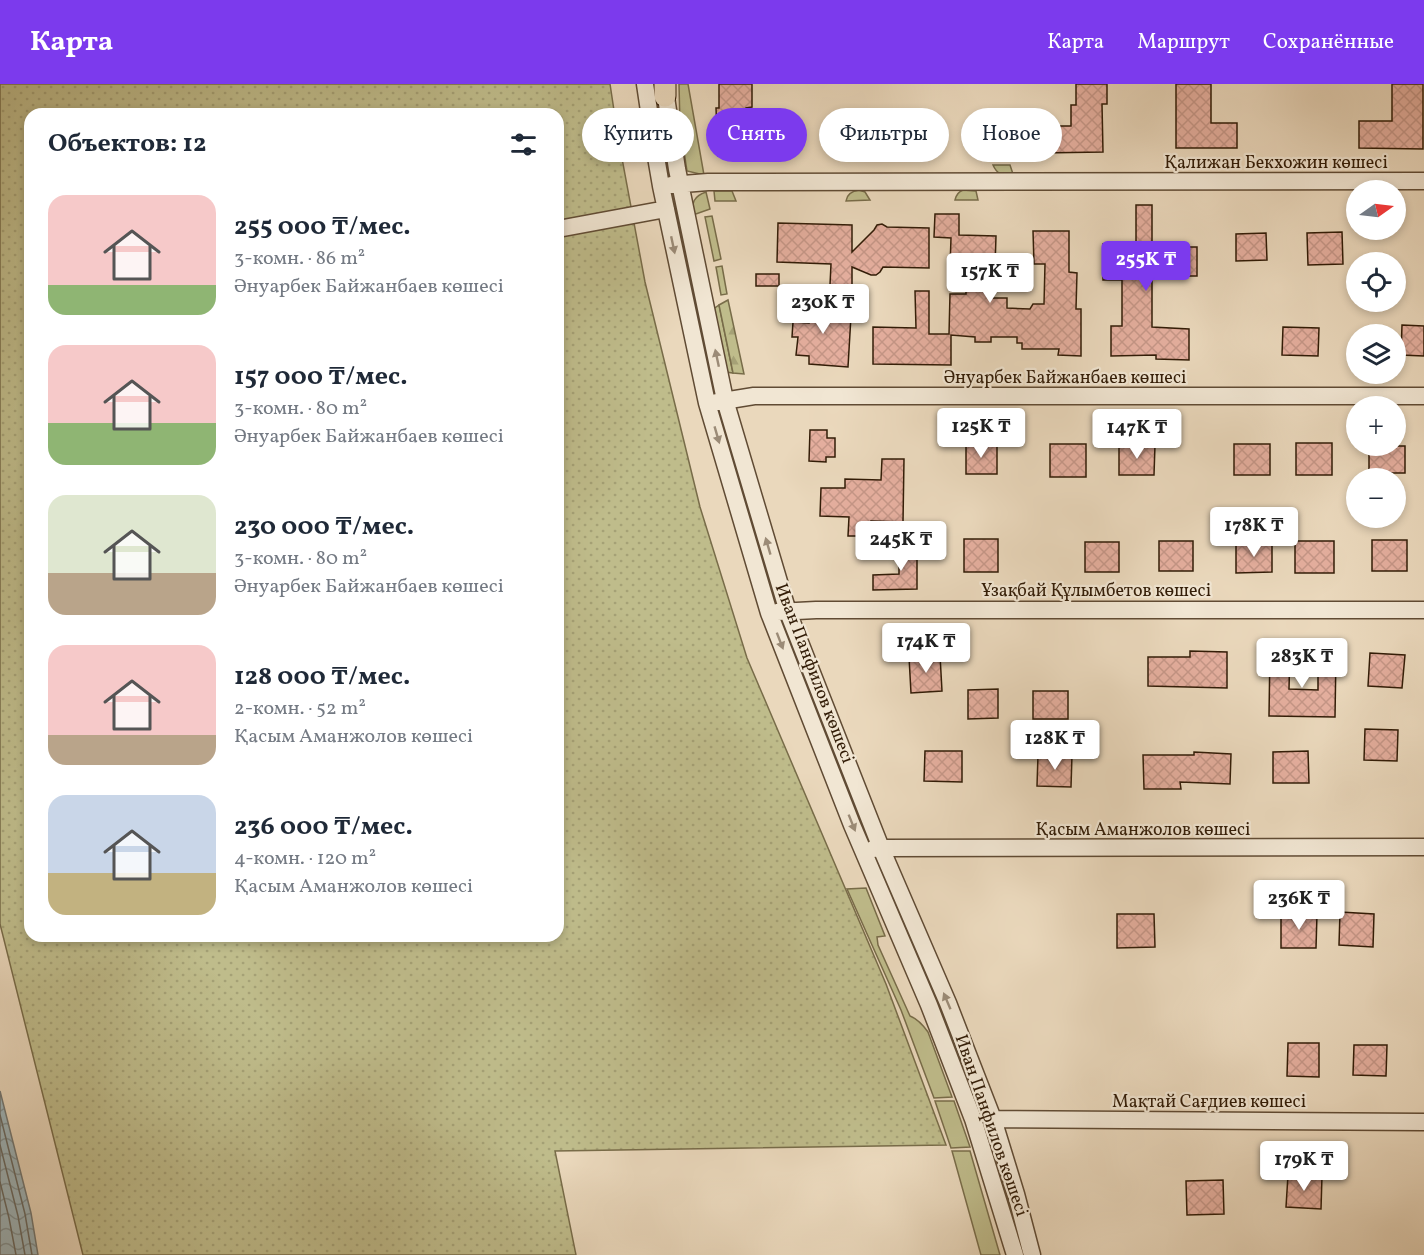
<!DOCTYPE html>
<html lang="ru">
<meta charset="utf-8">
<style>
body{margin:0;font-family:Vollkorn,serif;background:#f2f2f3;color:#1f2937;height:100vh;display:flex;flex-direction:column;font-size:22px;white-space:nowrap}
*{box-sizing:border-box;margin:0}
p{font-size:20px;color:#747a83}
.icon{flex:none;width:33px;height:33px;fill:none;stroke:currentColor;stroke-width:2;stroke-linecap:round;stroke-linejoin:round}
.map{position:relative;flex:1;overflow:hidden}
.panel{position:absolute;left:24px;top:24px;width:540px;height:834px;display:flex;flex-direction:column;background:#fff;border-radius:18px;box-shadow:0 3px 9px #0003}
.panel>*{flex:none}
.banner{position:absolute;left:582px;top:24px;width:570px;height:54px;display:flex;gap:12px}
.needle{width:39px;rotate:76deg}
.buttons{position:absolute;left:1346px;top:96px;display:grid;gap:12px}
.buttons a{display:grid;place-items:center;width:60px;height:60px;border-radius:50%;background:#fff;box-shadow:0 3px 9px #0003;font-size:30px}
.price{position:absolute;translate:-50% -51px;padding:0 14px;border-radius:6px;background:#fff;color:#222;font-size:20px;line-height:39px;filter:drop-shadow(0 2px 3px #0008)}
.price::after{content:'';position:absolute;left:50%;top:36px;width:18px;height:14px;margin-left:-9px;background:inherit;clip-path:polygon(0 0,100% 0,50% 100%)}
.price.current{background:#7c3aed;color:#fff}
ul{padding:0;list-style:none}
li{display:flex;align-items:center;gap:18px;height:150px;padding:0 24px}
li span{display:grid;place-items:center;flex:none;width:168px;height:120px;border-radius:18px;color:#555}
li>.icon{margin-inline-start:auto}
span .icon{width:72px;height:72px;fill:#fffc;stroke-width:1}
li b{font-size:26px}
h2{display:flex;justify-content:space-between;align-items:center;height:72px;padding:0 24px;font-size:26px}
.chip{padding:0 21px;border-radius:27px;background:#fff;box-shadow:0 3px 9px #0003;font-size:21px;line-height:54px}
.chip.current{background:#7c3aed;color:#fff}
header{display:flex;align-items:center;gap:36px;box-sizing:border-box;height:84px;padding:0 30px;background:#7c3aed;color:#fff}
header strong{font-size:28px}
nav{display:flex;gap:33px;margin-inline-start:auto;font-size:21px}
.map>svg:first-child{display:block}
.grass{fill:#bfbc8b;stroke:#786c49;stroke-width:1.5}
.forest{fill:url(#forest-firs);stroke:#786c49;stroke-width:1.5}
.park{fill:url(#park-dots);stroke:#786c49;stroke-width:1.5;fill-rule:evenodd}
.water{fill:url(#water-waves);stroke:#737874;stroke-width:1.5}
.lines{fill:none;stroke-linecap:round;stroke-linejoin:round}
.shore{stroke:#686962;stroke-width:1.5}
.building{fill:url(#building-cross-hatch);stroke:#321c07;stroke-width:1.5}
.minor-casing{stroke:#604b34;stroke-width:19}
.major-casing{stroke:#321c07;stroke-width:23}
.minor{stroke:#f1e6d3;stroke-width:16}
.major{stroke:#ead8bc;stroke-width:21}
.oneway{fill:#9b8b77}
.labels{text-anchor:middle;stroke-width:4.5;stroke-linejoin:round;paint-order:stroke}
.street-label{font-size:18px;fill:#321c07;stroke:#f1e6d3}
</style>
<header>
<strong>Карта</strong>
<nav><a>Карта</a><a>Маршрут</a><a>Сохранённые</a></nav>
</header>
<div class="map">
<svg width="1424" height="1171" viewBox="0 0 1424 1171">
<defs>
<pattern id="forest-firs" width="22" height="20" patternUnits="userSpaceOnUse" patternTransform="scale(1.5)"><rect width="22" height="20" fill="#bfbc8b"/><path d="M5 1l3.5 6h-7zM16 11l3.5 6h-7z" fill="#a5a176"/></pattern>
<pattern id="park-dots" width="8" height="8" patternUnits="userSpaceOnUse" patternTransform="scale(1.5)"><rect width="8" height="8" fill="#bfbc8b"/><path d="M2 2h.1M6 6h.1" fill="none" stroke="#a5a176" stroke-width="1.8" stroke-linecap="round"/></pattern>
<pattern id="water-waves" width="16" height="10" patternUnits="userSpaceOnUse" patternTransform="scale(1.5)"><rect width="16" height="10" fill="#9eb6bc"/><path d="M0 5q4-4 8 0t8 0" fill="none" stroke="#819397"/></pattern>
<pattern id="building-cross-hatch" width="8" height="8" patternUnits="userSpaceOnUse" patternTransform="scale(1.5)"><rect width="8" height="8" fill="#e5af9f"/><path d="M0 0l8 8M0 8l8-8" fill="none" stroke="#c59687"/></pattern>
</defs>
<rect width="100%" height="100%" fill="#ead8bc"/>
<filter id="stains"><feTurbulence type="fractalNoise" baseFrequency=".00333" numOctaves="4"/><feColorMatrix values="0 0 0 0 .2 0 0 0 0 .09 0 0 0 0 .02 0 0 0 .5 -.17"/></filter>
<radialGradient id="worn" r=".72"><stop offset=".6" stop-color="#630" stop-opacity="0"/><stop offset="1" stop-color="#630" stop-opacity=".3"/></radialGradient>
<!-- grass -->
<path class="grass" d="M679,0H688L704,91L687,87L680,41Z
M993,81H1010L1013,90C1002,90 998,92 993,81Z
M859,106L865,108L870,116L846,117C847,110 852,107 859,106Z
M963,106L976,107L978,116H955C956,111 958,108 963,106Z
M714,107H732L736,117H715Z
M706,108L710,125L693,131C691,119 694,112 706,108Z
M712,132L721,175L714,177L705,133Z
M722,182L727,210L721,211L716,183Z
M719,221L733,289L726,288L712,226Z
M866,804L885,852L877,853L878,861L910,932C918,935 923,941 928,948L952,1013L934,1014L901,926L847,805Z
M935,1017H954L970,1063L951,1064Z
M952,1067H970L1000,1171H981Z"/>
<!-- forest -->
<path class="forest" d="M728,216L744,290L733,289L719,221Z"/>
<!-- park -->
<path class="park" d="M0,0H610L618,53L645,198L700,423L747,574L886,900L946,1061L555,1067L576,1171H83L0,840ZM30,30H558V852H30Z"/>
<!-- water -->
<path class="water" d="M0,1007L31,1129L38,1171H0Z"/>
<g class="lines">
<!-- shore -->
<path class="shore" d="M0,1031L25,1130L32,1171
M0,1061L18,1132L25,1171
M0,1098L9,1134L16,1171"/>
</g>
<!-- building -->
<path class="building" d="M719,0H752V23L746,24L747,45H778V73L718,72L716,24H719Z
M1076,0H1107V20H1102L1103,68L1041,69V42H1071V21H1076Z
M1176,0H1211V39H1237V64H1176Z
M1392,0H1423V65L1359,64V37H1392Z
M1136,121H1152V163H1197V192H1152V243L1189,245V276L1156,275V271L1111,272V242H1122V196H1103V160H1136Z
M935,130H959V151L996,152L995,184H989V214H1007V224L1030,225L1033,220H1044L1045,180H1034L1033,147H1069V188L1077,189L1076,225H1081V272L1058,271L1059,265H1022V259H1017V253H991V258H975V253L951,251V281L873,280V243L916,244L915,207H929V250H949L950,210H966V184L950,183L951,154L934,153Z
M778,139L852,141V168L874,146L877,141L882,140L887,143L929,144V184L883,183L880,188L876,191H871L852,183V201H830L831,180L777,178Z
M1342,148L1343,180L1308,181L1307,149Z
M1266,149L1267,176L1236,177V150Z
M756,190H779V202H756Z
M808,209L826,210V230L851,232L848,283L809,280V272L796,271L798,253H792L793,238L809,239Z
M1402,241L1424,242V272L1401,271Z
M1283,243L1319,244L1318,272L1282,271Z
M810,346H827V354H835V373H826V378L809,377Z
M1296,359H1332V391H1296Z
M1050,360H1086V393H1050Z
M1234,360H1270V391H1234Z
M966,361H997V390H966Z
M1119,361H1155L1154,391H1119Z
M1369,362H1405V389H1369Z
M882,375H904L903,438L871,437V452H848L849,433L820,432L821,404H845V395L881,396Z
M964,455H998V488H964Z
M1372,456H1407V487H1372Z
M1159,457H1193V487H1159Z
M1295,457H1334V489H1295Z
M1085,458H1119V488H1085Z
M1236,458L1272,459V488L1236,489Z
M917,460V505L873,506V491L899,490V461Z
M1270,566H1290L1289,605L1318,606V570L1336,571L1335,633L1269,632Z
M1190,567L1227,568V604L1148,602V573H1190Z
M1370,569L1405,571L1402,604L1368,602Z
M940,571L942,607L911,609L909,573Z
M998,605V634L968,635V606Z
M1033,607H1068V635H1033Z
M1365,645L1398,646L1397,677L1364,676Z
M925,667H962V698L924,697Z
M1308,667L1309,699H1273V668Z
M1194,668L1231,670L1230,700L1180,698L1181,705H1144L1143,671H1194Z
M1038,671H1072L1071,703L1037,702Z
M1340,828L1374,830L1373,863L1339,861Z
M1117,830H1154L1155,863L1117,864Z
M1281,830H1317L1316,864H1281Z
M1288,959H1319V993L1287,992Z
M1354,961H1387L1386,992L1353,991Z
M1288,1091L1322,1092L1321,1125L1286,1123Z
M1223,1096L1224,1130L1187,1131L1186,1097Z"/>
<g class="lines">
<defs>
<path id="minor" d="M645,0L655,67L661,102L707,319L769,529L852,741L929,921L973,1035L1015,1171
M664,0L677,85L725,316L788,528L881,764L948,919L993,1035L1016,1110L1032,1171
M671,101L708,98L1424,97
M558,145L666,125
M717,318L754,312H1424
M777,528L816,526H1424
M873,765L881,764L1424,763
M993,1035L1424,1038"/>
<path id="major" d="M665,12V0"/>
</defs>
<!-- minor casing -->
<use href="#minor" class="minor-casing"/>
<!-- major casing -->
<use href="#major" class="major-casing"/>
<!-- minor -->
<use href="#minor" class="minor"/>
<!-- major -->
<use href="#major" class="major"/>
</g>
<!-- one-way arrows -->
<defs><path id="oneway-solid" d="M-6-.8H1V-3.2L6.5 0L1 3.2V.8H-6Z" transform="scale(1.5)"/></defs>
<g class="oneway">
<use href="#oneway-solid" transform="translate(673 161) rotate(78)"/>
<use href="#oneway-solid" transform="translate(717 274) rotate(-102)"/>
<use href="#oneway-solid" transform="translate(717 351) rotate(74)"/>
<use href="#oneway-solid" transform="translate(768 462) rotate(-106)"/>
<use href="#oneway-solid" transform="translate(780 557) rotate(69)"/>
<use href="#oneway-solid" transform="translate(852 739) rotate(68)"/>
<use href="#oneway-solid" transform="translate(947 917) rotate(-113)"/>
</g>
<g class="labels">
<!-- street labels -->
<g class="street-label">
<text x="1276" y="84">Қалижан Бекхожин көшесі</text>
<text x="1065" y="299">Әнуарбек Байжанбаев көшесі</text>
<text x="1096" y="512">Ұзақбай Құлымбетов көшесі</text>
<text transform="translate(815 589) rotate(69)" y="6">Иван Панфилов көшесі</text>
<text x="1143" y="751">Қасым Аманжолов көшесі</text>
<text x="1209" y="1023">Мақтай Сағдиев көшесі</text>
<text transform="translate(992 1041) rotate(71)" y="6">Иван Панфилов көшесі</text>
</g>
</g>
<rect width="100%" height="100%" filter="url(#stains)"/>
<rect width="100%" height="100%" fill="url(#worn)"/>
</svg>
<div class="buttons">
<a><svg class="needle" viewBox="-14 -14 28 28"><path d="M0-13l5 13h-10z" fill="#e53935"/><path d="M0 13l5-13h-10z" fill="#747a83"/></svg></a>
<a><svg class="icon" aria-label="locate" viewBox="0 0 24 24"><circle cx="12" cy="12" r="6"/><path d="M12 2v4M12 18v4M2 12h4M18 12h4"/></svg></a>
<a><svg class="icon" aria-label="layers" viewBox="0 0 24 24"><path d="M12 4l9 5-9 5-9-5zM3 14l9 5 9-5"/></svg></a>
<a>+</a>
<a>−</a>
</div>
<b class="price current" style="left:1146px;top:208px">255K ₸</b>
<b class="price" style="left:990px;top:220px">157K ₸</b>
<b class="price" style="left:823px;top:251px">230K ₸</b>
<b class="price" style="left:981px;top:375px">125K ₸</b>
<b class="price" style="left:1137px;top:376px">147K ₸</b>
<b class="price" style="left:1254px;top:474px">178K ₸</b>
<b class="price" style="left:901px;top:488px">245K ₸</b>
<b class="price" style="left:926px;top:590px">174K ₸</b>
<b class="price" style="left:1302px;top:605px">283K ₸</b>
<b class="price" style="left:1055px;top:687px">128K ₸</b>
<b class="price" style="left:1299px;top:847px">236K ₸</b>
<b class="price" style="left:1304px;top:1108px">179K ₸</b>
<div class="banner">
<a class="chip">Купить</a>
<a class="chip current">Снять</a>
<a class="chip">Фильтры</a>
<a class="chip">Новое</a>
</div>
<section class="panel">
<h2>Объектов: 12<svg class="icon" aria-label="filters" viewBox="0 0 24 24"><path d="M4 7h16M4 17h16"/><circle cx="9" cy="7" r="2"/><circle cx="15" cy="17" r="2"/></svg></h2>
<ul>
<li><span style="background:linear-gradient(#f6c9c9 75%,#8fb573 0)"><svg class="icon" aria-label="home" viewBox="0 0 24 24"><path d="M3 11l9-7 9 7M6 9v11h12V9"/></svg></span><div><b>255 000 ₸/мес.</b><p>3-комн. · 86 m²</p><p>Әнуарбек Байжанбаев көшесі</p></div></li>
<li><span style="background:linear-gradient(#f6c9c9 65%,#8fb573 0)"><svg class="icon" aria-label="home" viewBox="0 0 24 24"><path d="M3 11l9-7 9 7M6 9v11h12V9"/></svg></span><div><b>157 000 ₸/мес.</b><p>3-комн. · 80 m²</p><p>Әнуарбек Байжанбаев көшесі</p></div></li>
<li><span style="background:linear-gradient(#dfe7d0 65%,#b9a48a 0)"><svg class="icon" aria-label="home" viewBox="0 0 24 24"><path d="M3 11l9-7 9 7M6 9v11h12V9"/></svg></span><div><b>230 000 ₸/мес.</b><p>3-комн. · 80 m²</p><p>Әнуарбек Байжанбаев көшесі</p></div></li>
<li><span style="background:linear-gradient(#f6c9c9 75%,#b9a48a 0)"><svg class="icon" aria-label="home" viewBox="0 0 24 24"><path d="M3 11l9-7 9 7M6 9v11h12V9"/></svg></span><div><b>128 000 ₸/мес.</b><p>2-комн. · 52 m²</p><p>Қасым Аманжолов көшесі</p></div></li>
<li><span style="background:linear-gradient(#c9d6e8 65%,#c2b280 0)"><svg class="icon" aria-label="home" viewBox="0 0 24 24"><path d="M3 11l9-7 9 7M6 9v11h12V9"/></svg></span><div><b>236 000 ₸/мес.</b><p>4-комн. · 120 m²</p><p>Қасым Аманжолов көшесі</p></div></li>
</ul>
</section>
</div>
